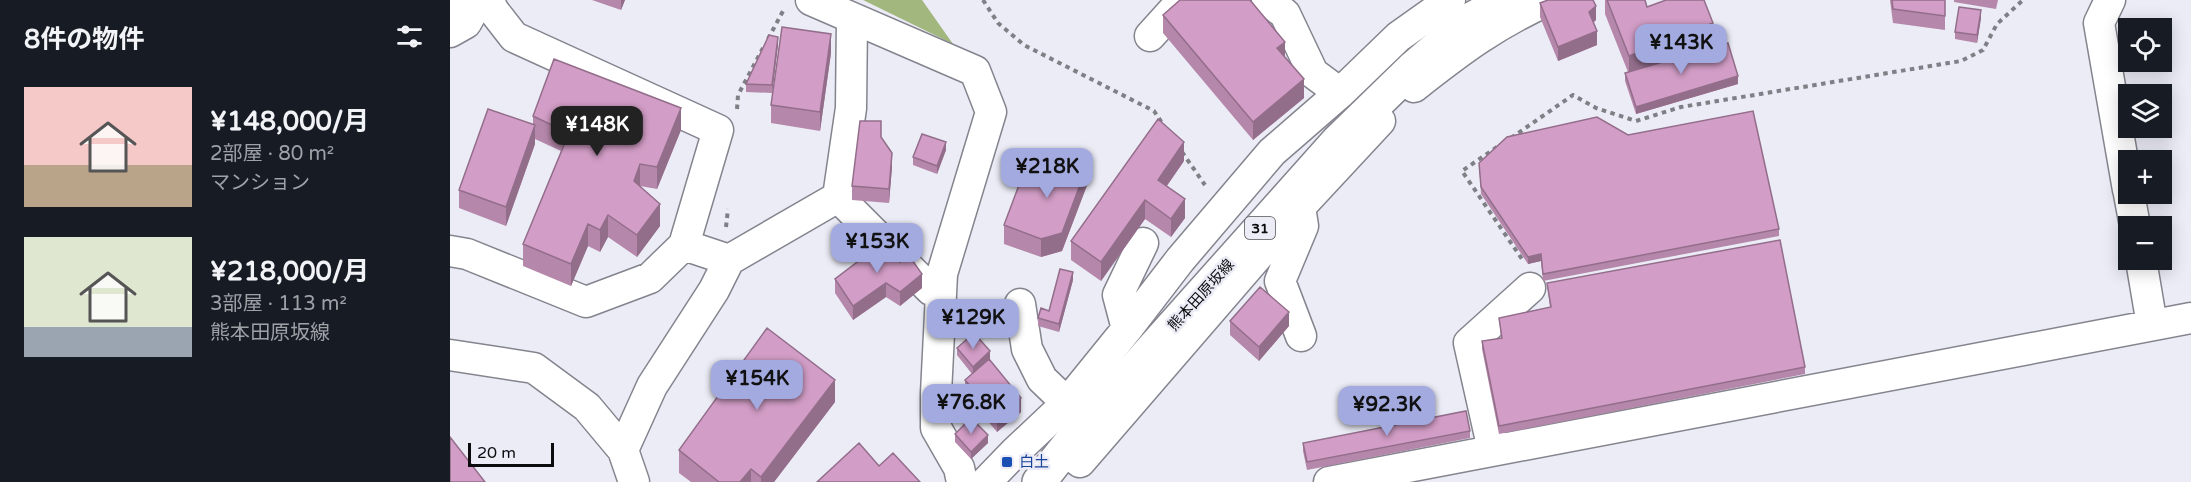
<!DOCTYPE html>
<html lang="ja">
<meta charset="utf-8">
<style>
body{margin:0;font-family:"Varela Round","Noto Sans JP",sans-serif;background:#20242c;color:#f1f3f6;height:100vh;display:flex;flex-direction:column;font-size:22px;white-space:nowrap}
*{box-sizing:border-box;margin:0}
p{font-size:20px;color:#9ea1a6}
.icon{flex:none;width:33px;height:33px;fill:none;stroke:currentColor;stroke-width:2;stroke-linecap:round;stroke-linejoin:round}
.map{position:relative;flex:1;overflow:hidden}
.drawer{display:flex;flex-direction:column;background:#171b24;width:450px}
.drawer>*{flex:none}
.controls{position:absolute;left:1668px;top:18px;display:grid;gap:12px}
.controls a{display:grid;place-items:center;width:54px;height:54px;border-radius:0px;background:#171b24;box-shadow:0 3px 15px #0003;font-size:30px}
.scale{position:absolute;left:18px;bottom:15px;width:86px;box-sizing:border-box;padding-left:6px;border:3px solid #0c0c0f;border-top:0;font-size:16px;line-height:21px;white-space:nowrap;color:#0c0c0f;-webkit-text-stroke:4px #ececf7;paint-order:stroke}
.price{position:absolute;translate:-50% -51px;padding:0 14px;border-radius:12px;background:#a2aae0;color:#111;font-size:20px;line-height:39px;filter:drop-shadow(0 2px 3px #0008)}
.price::after{content:'';position:absolute;left:50%;top:36px;width:18px;height:14px;margin-left:-9px;background:inherit;clip-path:polygon(0 0,100% 0,50% 100%)}
.price.selected{background:#222;color:#fff}
ul{padding:0;list-style:none}
li{display:flex;align-items:center;gap:18px;height:150px;padding:0 24px}
li span{display:grid;place-items:center;flex:none;width:168px;height:120px;border-radius:0px;color:#555}
li>.icon{margin-inline-start:auto}
span .icon{width:72px;height:72px;fill:#fffc;stroke-width:1}
li b{font-size:26px}
h2{display:flex;justify-content:space-between;align-items:center;height:72px;padding:0 24px;font-size:26px}
main{display:flex;flex:1;min-height:0}
.map>svg:first-child{display:block}
.forest{fill:#a2b77d}
.lines{fill:none;stroke-linecap:round;stroke-linejoin:round}
.minor-casing{stroke:#84848e;stroke-width:33}
.major-casing{stroke:#84848e;stroke-width:36}
.path{stroke:#7f7f86;stroke-width:4;stroke-dasharray:4.5 4.5;stroke-linecap:butt}
.minor{stroke:#fff;stroke-width:30}
.major{stroke:#fff;stroke-width:33}
.wall{fill:#b587aa}
.shaded-wall{fill:#936e8b}
.building{fill:#d29dc6;stroke:#936e8b;stroke-width:1.5}
.transit-dot{fill:#1a4fb4;stroke:#ececf7;stroke-width:2}
.labels{text-anchor:middle;stroke-width:5;stroke-linejoin:round;paint-order:stroke}
.shield{fill:#ececf7;stroke:#4f4f55;stroke-width:1.5}
.shield-label{font-size:14px;font-weight:bold;fill:#0c0c0f}
.street-label{font-size:15px;fill:#0c0c0f;stroke:#ececf7}
.transit-label{font-size:15px;fill:#164399;stroke:#ececf7;text-anchor:start}
</style>
<main>
<section class="drawer">
<h2>8件の物件<svg class="icon" aria-label="filters" viewBox="0 0 24 24"><path d="M4 7h16M4 17h16"/><circle cx="9" cy="7" r="2"/><circle cx="15" cy="17" r="2"/></svg></h2>
<ul>
<li><span style="background:linear-gradient(#f6c9c9 65%,#b9a48a 0)"><svg class="icon" aria-label="home" viewBox="0 0 24 24"><path d="M3 11l9-7 9 7M6 9v11h12V9"/></svg></span><div><b>¥148,000/月</b><p>2部屋 · 80 m²</p><p>マンション</p></div></li>
<li><span style="background:linear-gradient(#dfe7d0 75%,#9aa5b1 0)"><svg class="icon" aria-label="home" viewBox="0 0 24 24"><path d="M3 11l9-7 9 7M6 9v11h12V9"/></svg></span><div><b>¥218,000/月</b><p>3部屋 · 113 m²</p><p>熊本田原坂線</p></div></li>
</ul>
</section>
<div class="map">
<svg width="1741" height="482" viewBox="0 0 1741 482">
<rect width="100%" height="100%" fill="#ececf7"/>
<!-- forest -->
<path class="forest" d="M413,0H472L503,44Z"/>
<g class="lines">
<defs>
<path id="minor" d="M39,0L43,10L64,37L268,130L234,245L279,260
M361,0L525,71L541,112L492,274L486,393V428L509,468L512,482
M817,0L835,14L863,73L890,93
M1660,0L1649,23L1678,190
M0,1L2,0
M0,32L16,23L29,0
M700,36L729,4L736,0
M964,87C1007,53 1049,21 1100,0
M1679,194L1685,226
M388,197L481,290
M850,207L853,226L830,281L851,336
M0,251L17,254L136,302L200,278L234,245
M1691,260L1702,325
M570,304L577,349L592,379L617,403L677,329L668,295L693,243
M677,329L730,260L822,152L890,93L948,37L1000,0
M0,355L84,368L137,407L173,450
M615,450L630,462L850,207L930,121
M1043,450L1019,343L1080,288
M184,482L173,450L202,386L264,290L279,260L388,197L401,108L402,18
M536,482L565,452L617,403L625,421
M879,482L1741,318"/>
<path id="major" d="M589,482L632,428L888,141L963,68L1018,21L1056,0"/>
</defs>
<!-- minor casing -->
<use href="#minor" class="minor-casing"/>
<!-- major casing -->
<use href="#major" class="major-casing"/>
<!-- path -->
<path class="path" d="M533,0L548,23L574,45L704,111L714,126
M318,39L333,11
M287,109L288,95L313,48
M1061,138L1123,95L1146,108L1186,121L1231,107L1511,61L1533,50L1547,24L1573,0
M1047,147L1012,171L1074,262
M732,152L755,185
M276,227L278,209"/>
<!-- minor -->
<use href="#minor" class="minor"/>
<!-- major -->
<use href="#major" class="major"/>
</g>
<!-- wall -->
<path class="wall" d="M142,0H175L171,10Z
M1155,0H1195L1197,7L1263,42L1208,63L1288,84L1186,114L1175,81V73L1178,72L1155,14Z
M1440,0H1495V30L1443,23Z
M1504,0H1548L1546,9L1504,2Z
M1090,3L1146,20L1143,23L1147,45L1108,61L1090,17Z
M713,15L835,57L854,98L803,140L713,33Z
M1531,18L1527,43L1505,39V32Z
M328,45L322,93L296,92V84Z
M381,53L370,131L321,123V105Z
M83,116L231,130L207,189L190,186L210,226L187,257L158,237L150,252L138,246L121,286L73,266V244L111,151L85,139V144L56,226L9,208V190L83,125Z
M431,137L442,167L439,203L402,200V186Z
M496,150L487,174L463,165V157Z
M734,161L717,186L735,218L721,237L695,219L651,281L621,260V241Z
M1029,163L1329,229V236L1093,281L1091,261L1078,264L1031,194Z
M603,179L639,180L612,251L591,257L554,244V225Z
M450,262L472,288L450,306L436,297L403,320L385,293V279Z
M623,280L609,332L588,326V318L599,311Z
M1097,283L1355,367V374L1049,434L1032,349V341L1051,338L1049,318L1100,307Z
M780,321L839,326L809,361L780,335Z
M507,348L540,359L539,360L571,412L547,432L515,394V380L522,374L507,355Z
M385,402L324,482H241L229,473V450Z
M1020,431V438L857,470L853,451V443Z
M505,434L538,443L521,459L505,442Z"/>
<!-- shaded-wall -->
<path class="shaded-wall" d="M171,0H175L171,10Z
M1146,6V20L1139,26V12Z
M1531,10V18L1527,43V35Z
M1263,23V42L1179,75V56Z
M1147,31V45L1108,61V47Z
M381,34V53L370,131V112Z
M328,37V45L322,93V85Z
M835,42V61L827,48Z
M1288,76V84L1186,114V107Z
M854,79V98L803,140V122Z
M231,108V130L207,189V167Z
M85,125V144L56,226V207Z
M496,142V150L487,174V166Z
M734,142V161L708,198V180Z
M442,153V167L439,203V189Z
M639,161V180L612,251L591,257V239Z
M190,164V186L184,181Z
M735,199V218L721,237V219Z
M695,200V219L651,281V262Z
M210,204V226L187,257V235Z
M158,215V237L150,252V230Z
M138,224V246L121,286V264Z
M1091,254V261L1078,264V257Z
M623,272V280L609,332V324Z
M472,274V288L450,306V292Z
M436,283V297L403,320V306Z
M839,312V326L809,361V347Z
M540,351V359L523,374V367Z
M385,380V402L324,482H311V477Z
M571,398V412L547,432V418Z
M538,435V443L521,459V452Z
M301,469V482H290Z"/>
<!-- building -->
<path class="building" d="M730,0H800L835,42L827,48L854,79L803,122L713,15Z
M1098,0H1143L1146,6L1139,12L1147,31L1108,47L1090,3Z
M1157,0H1195L1197,7L1216,0H1254L1263,23L1179,56Z
M1442,0H1495V16L1443,9Z
M1509,7L1531,10L1527,35L1505,32Z
M332,27L381,34L370,112L321,105Z
M319,35L328,37L322,85L296,84Z
M1278,43L1288,76L1186,107L1175,73Z
M104,59L231,108L207,167L190,164L184,181L210,204L187,235L158,215L150,230L138,224L121,264L73,244L119,133L83,116Z
M38,109L85,125L56,207L9,190Z
M1303,111L1329,229L1093,274L1091,254L1078,257L1031,187L1029,163L1057,137L1147,117L1178,135Z
M708,119L734,142L708,180L735,199L721,219L695,200L651,262L621,241Z
M410,121H431V137L442,153L439,189L402,186Z
M472,134L496,142L487,166L463,157Z
M613,152L639,161L612,233L591,239L554,225L575,169L603,179Z
M436,240L450,262L460,257L472,274L450,292L436,283L403,306L385,279Z
M1330,240L1355,367L1049,426L1032,341L1052,338L1049,318L1101,307L1097,283Z
M610,269L623,272L609,324L588,318L591,308L599,311Z
M810,287L839,312L809,347L780,321Z
M317,328L385,380L311,477L301,469L290,482H269L229,450Z
M524,333L540,351L523,367L507,348Z
M539,359L571,398L547,418L515,380Z
M1016,411L1020,431L857,462L853,443Z
M521,418L538,435L521,452L505,434Z
M0,437L35,482H0Z
M409,443L429,466L443,453L470,482H367Z"/>
<!-- markers -->
<rect class="transit-dot" x="551" y="456" width="12" height="12" rx="3"/>
<g class="labels">
<!-- shield labels -->
<rect class="shield" x="795" y="217" width="30" height="22" rx="4.5"/>
<g class="shield-label">
<text x="810" y="233">31</text>
</g>
<!-- street labels -->
<g class="street-label">
<text transform="translate(751 295) rotate(-48)" y="5">熊本田原坂線</text>
</g>
<!-- transit labels -->
<g class="transit-label">
<text x="569" y="467">白土</text>
</g>
</g>
</svg>
<div class="controls">
<a><svg class="icon" aria-label="locate" viewBox="0 0 24 24"><circle cx="12" cy="12" r="6"/><path d="M12 2v4M12 18v4M2 12h4M18 12h4"/></svg></a>
<a><svg class="icon" aria-label="layers" viewBox="0 0 24 24"><path d="M12 4l9 5-9 5-9-5zM3 14l9 5 9-5"/></svg></a>
<a>+</a>
<a>−</a>
</div>
<div class="scale">20 m</div>
<b class="price" style="left:1231px;top:75px">¥143K</b>
<b class="price selected" style="left:147px;top:157px">¥148K</b>
<b class="price" style="left:597px;top:199px">¥218K</b>
<b class="price" style="left:427px;top:274px">¥153K</b>
<b class="price" style="left:523px;top:350px">¥129K</b>
<b class="price" style="left:307px;top:411px">¥154K</b>
<b class="price" style="left:521px;top:435px">¥76.8K</b>
<b class="price" style="left:937px;top:437px">¥92.3K</b>
</div>
</main>
